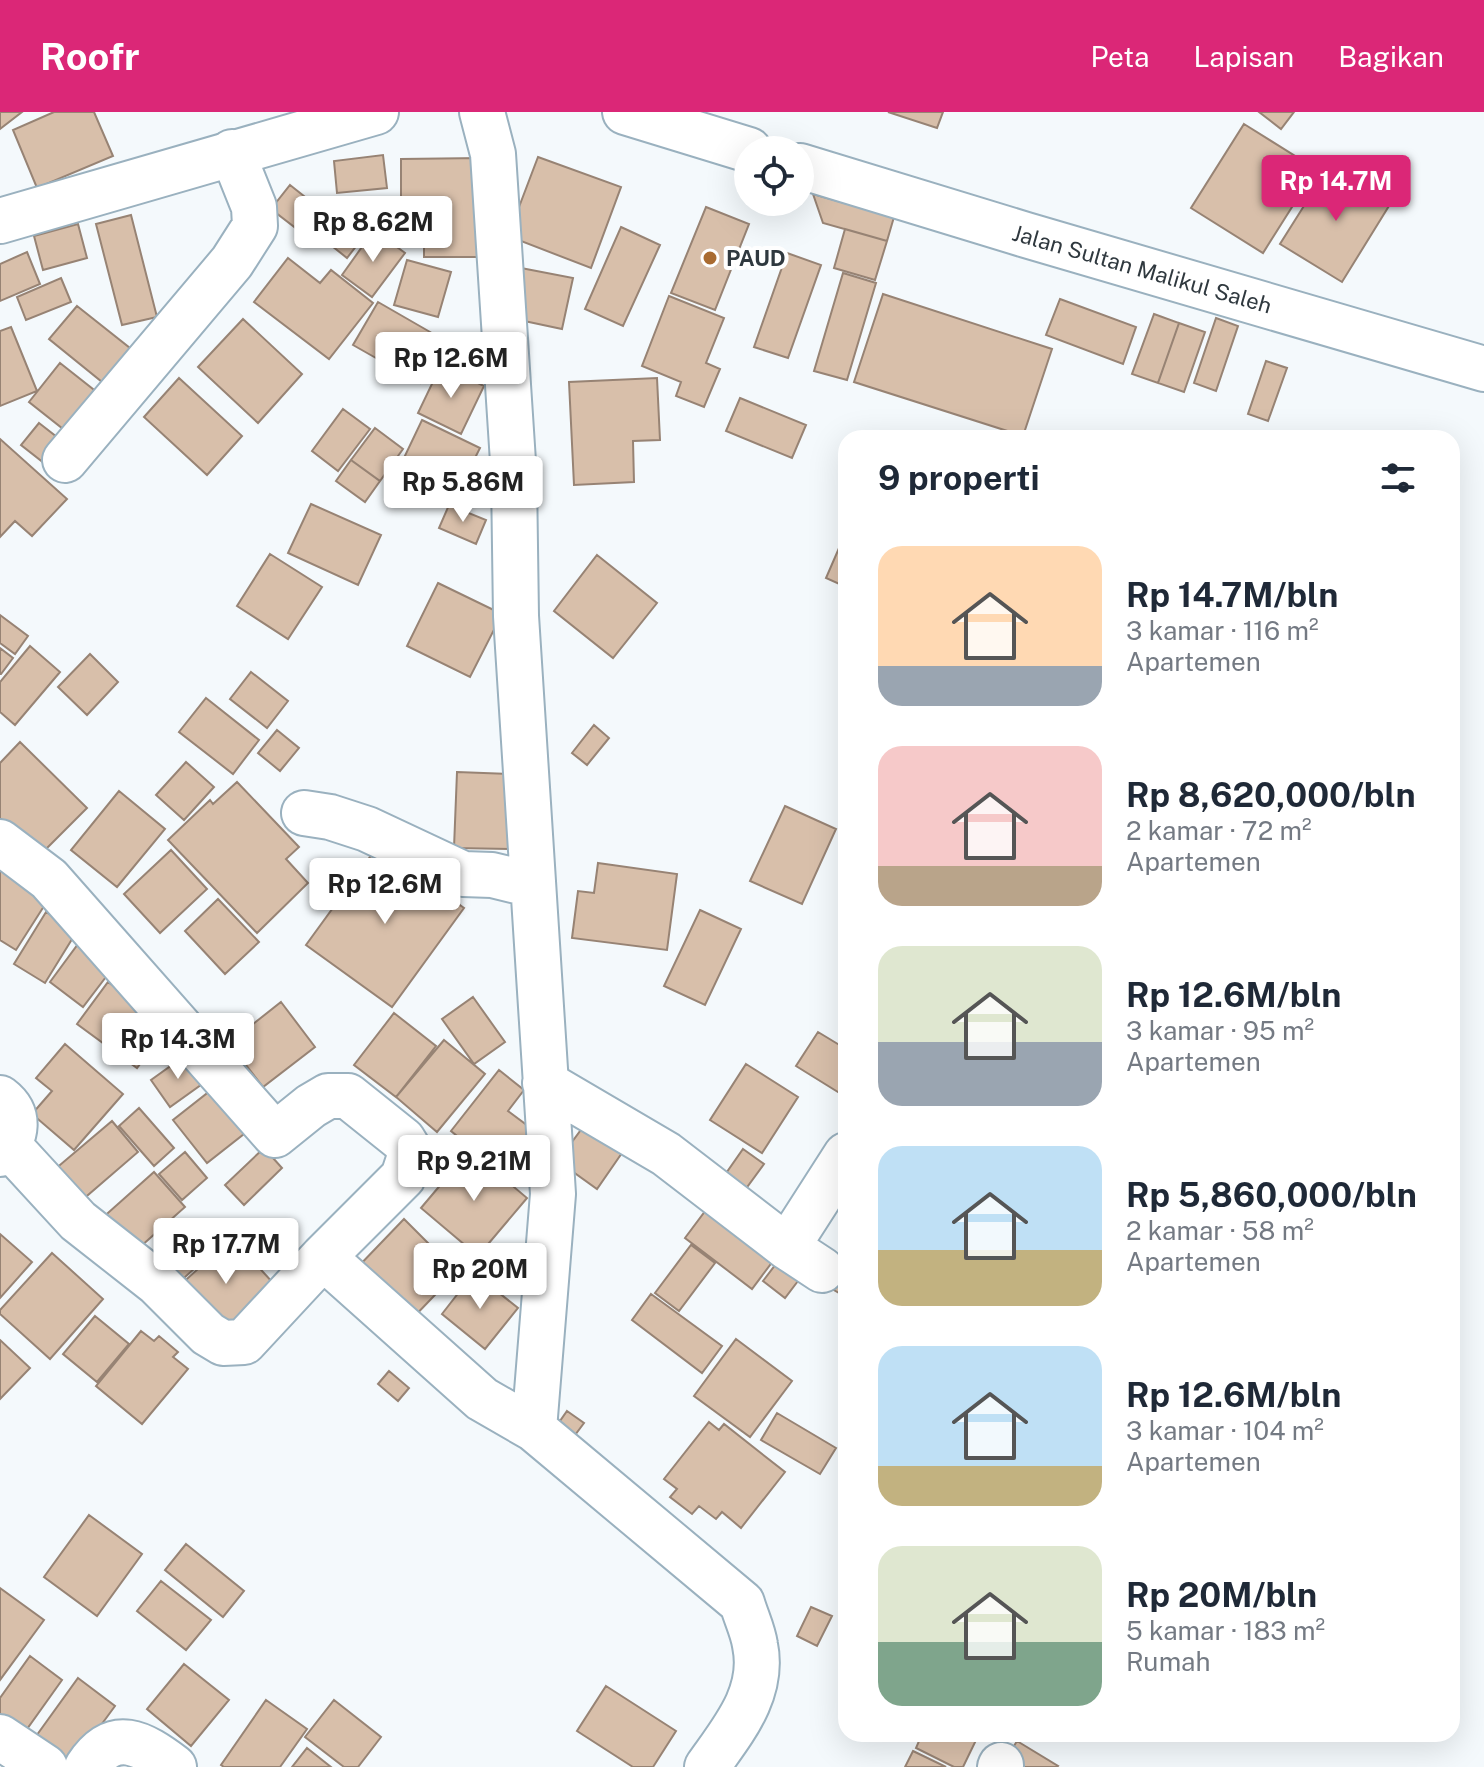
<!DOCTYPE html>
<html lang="id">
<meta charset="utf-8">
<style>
body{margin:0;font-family:"Public Sans",sans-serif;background:#f2f2f3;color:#1f2937;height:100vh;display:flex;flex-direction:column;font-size:30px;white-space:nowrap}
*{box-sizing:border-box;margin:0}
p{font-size:26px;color:#747a83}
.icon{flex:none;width:44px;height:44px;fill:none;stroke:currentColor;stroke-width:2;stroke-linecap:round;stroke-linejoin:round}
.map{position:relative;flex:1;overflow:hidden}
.panel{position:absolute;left:838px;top:318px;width:622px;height:1312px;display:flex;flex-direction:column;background:#fff;border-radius:24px;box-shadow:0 8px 32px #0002}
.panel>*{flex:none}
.tools{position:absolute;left:734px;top:24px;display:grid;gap:16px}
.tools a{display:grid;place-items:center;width:80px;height:80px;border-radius:50%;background:#fff;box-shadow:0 8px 32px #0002;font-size:40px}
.price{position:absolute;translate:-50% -68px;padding:0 18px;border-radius:8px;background:#fff;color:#222;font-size:26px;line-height:52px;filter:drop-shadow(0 2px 4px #0008)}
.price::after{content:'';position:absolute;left:50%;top:48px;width:24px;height:18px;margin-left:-12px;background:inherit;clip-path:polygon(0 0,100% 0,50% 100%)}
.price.current{background:#db2777;color:#fff}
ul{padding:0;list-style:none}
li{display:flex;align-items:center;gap:24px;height:200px;padding:0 40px}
li span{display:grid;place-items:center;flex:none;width:224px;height:160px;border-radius:24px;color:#555}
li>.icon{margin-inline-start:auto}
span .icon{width:96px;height:96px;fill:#fffc;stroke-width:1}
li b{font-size:34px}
h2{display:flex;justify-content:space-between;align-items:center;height:96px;padding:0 40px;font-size:34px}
header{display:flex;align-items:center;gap:48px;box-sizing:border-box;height:112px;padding:0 40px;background:#db2777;color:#fff}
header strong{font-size:38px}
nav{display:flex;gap:44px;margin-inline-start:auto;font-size:28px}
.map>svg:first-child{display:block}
.building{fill:#d8bfaa;stroke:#978374;stroke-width:2}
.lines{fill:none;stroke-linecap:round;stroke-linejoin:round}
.minor-casing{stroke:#9ab1bf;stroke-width:48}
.major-casing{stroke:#9ab1bf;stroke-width:48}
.minor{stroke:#fff;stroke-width:44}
.major{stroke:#fff;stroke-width:44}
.poi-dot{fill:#a96b31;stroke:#fff;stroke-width:3}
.labels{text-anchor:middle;stroke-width:8;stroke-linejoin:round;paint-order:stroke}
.poi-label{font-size:22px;font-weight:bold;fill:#30393f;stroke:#fff;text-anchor:start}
.street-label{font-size:22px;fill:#30393f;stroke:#fff}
</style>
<header>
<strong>Roofr</strong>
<nav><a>Peta</a><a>Lapisan</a><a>Bagikan</a></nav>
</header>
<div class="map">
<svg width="1484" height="1655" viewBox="0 0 1484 1655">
<rect width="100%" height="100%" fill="#f4f9fc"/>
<!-- building -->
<path class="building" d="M0,0H22L0,17Z
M54,0H94L113,44L37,76L13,18Z
M888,0H943L937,16Z
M1259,0H1294L1281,17Z
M1244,12L1316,57L1263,141L1191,96Z
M383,43L387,76L337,81L334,49Z
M538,45L621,75L591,156L508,124Z
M481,46V145H424V126L401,127V47Z
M1331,51L1392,89L1342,170L1280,132Z
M290,73L324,100L306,124L271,97Z
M813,82L894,105L887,129L823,111Z
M706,95L749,112L715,198L671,181Z
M351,99L371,115L347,146L327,130Z
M131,103L157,205L122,213L96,112Z
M78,112L87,146L43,158L34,124Z
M621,115L660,133L623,214L585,197Z
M845,117L887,129L875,168L834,156Z
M374,118L405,141L372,185L342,163Z
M27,140L40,172L0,189V152Z
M787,141L821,153L788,246L754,235Z
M288,146L320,171L331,158L373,191L329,247L254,190Z
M407,148L451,160L438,205L394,193Z
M521,156L573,166L562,217L510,206Z
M843,161L876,171L847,268L814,259Z
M61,166L71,190L26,208L17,185Z
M883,182L1052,237L1023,324L854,270Z
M669,184L724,206L706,251L720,257L704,295L676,284L681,270L642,254Z
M1060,187L1136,215L1123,252L1046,223Z
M378,190L444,228L420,271L353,233Z
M77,194L140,244L112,278L49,227Z
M1154,202L1179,211L1158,271L1132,262Z
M1216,206L1238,214L1216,279L1194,271Z
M243,207L302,262L258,311L198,255Z
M1179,211L1205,220L1184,280L1158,271Z
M11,215L37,279L0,294V219Z
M1266,249L1287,256L1268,309L1248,302Z
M60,251L103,285L72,324L29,290Z
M441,253L484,274L461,322L418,301Z
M179,266L242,324L207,363L144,305Z
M657,266L660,328L633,329L634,370L574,373L569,270Z
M740,286L806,313L792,346L726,319Z
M343,297L370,317L338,359L312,339Z
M422,308L480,336L459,378L402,350Z
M39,311L62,329L44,351L21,333Z
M375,316L403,337L380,369L351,348Z
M0,327L67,387L32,424L15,409L0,425Z
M351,348L380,369L365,390L336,369Z
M311,392L381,423L358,473L288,441Z
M449,393L486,408L476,432L439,416Z
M846,420V475L826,466Z
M270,442L322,475L288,527L237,494Z
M597,443L657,491L613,546L554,499Z
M438,471L502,502L470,565L407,534Z
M0,503L28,524L15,542L0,531Z
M30,534L60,560L15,613L0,600V570Z
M0,536L13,546L1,562H0Z
M90,542L118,570L87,603L58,575Z
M251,560L288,589L267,616L230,587Z
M206,586L259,628L233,662L179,620Z
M594,613L609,626L587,653L572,641Z
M277,618L299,636L280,659L258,641Z
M20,630L87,696L39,744L0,706V651Z
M186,650L214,675L184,708L156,683Z
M457,660L513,662L510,737L454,736Z
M237,670L299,735L286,747L308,771L257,821L168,728L210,688L213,692Z
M119,679L165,717L117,775L71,738Z
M785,694L836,717L802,792L750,769Z
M378,734L464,796L392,895L306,833Z
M171,738L207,777L160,821L124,782Z
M0,746L53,780L16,838L0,828Z
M598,751L677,762L667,838L572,826L578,779L594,781Z
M218,787L259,830L225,862L185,819Z
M700,798L741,817L705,893L664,874Z
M46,800L77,819L45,871L14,852Z
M81,828L115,853L83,895L50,870Z
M108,870L168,914L137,956L77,912Z
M473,885L505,930L474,952L442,907Z
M281,890L315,935L263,975L229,931Z
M394,901L436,934L396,985L354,953Z
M818,920L846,937V985L796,954Z
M444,928L485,962L437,1020L396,985Z
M65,932L123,982L74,1038L32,1002L52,979L36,966Z
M186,943L205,970L170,995L151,968Z
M746,952L798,985L762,1041L710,1008Z
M499,958L524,978L508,999L532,1017L499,1058L451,1019Z
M215,975L249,1018L207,1051L173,1008Z
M139,996L174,1036L154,1054L119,1014Z
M112,1009L138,1040L81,1089L54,1058Z
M586,1011L624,1038L597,1077L558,1049Z
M264,1036L282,1056L244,1093L225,1073Z
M743,1037L764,1052L742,1082L722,1067Z
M470,1038L527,1086L478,1144L421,1096Z
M185,1040L207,1066L182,1088L159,1062Z
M154,1060L185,1095L131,1143L100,1108Z
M709,1094L776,1145L752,1177L685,1126Z
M404,1107L457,1160L408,1211L354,1159Z
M189,1111L214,1139L175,1174L151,1147Z
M0,1122L32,1150L0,1186Z
M232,1126L274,1172L219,1222L177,1176Z
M691,1133L715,1151L679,1199L655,1181Z
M52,1141L103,1187L50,1247L0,1202V1198Z
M779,1148L801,1165L785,1186L763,1169Z
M846,1154V1185L832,1177Z
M474,1161L518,1196L485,1237L442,1202Z
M651,1182L722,1234L702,1261L632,1208Z
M95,1204L129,1232L97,1270L63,1242Z
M141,1219L154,1229L159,1224L178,1240L173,1245L188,1257L142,1312L96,1274Z
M736,1227L792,1269L750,1325L694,1284Z
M0,1228L30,1256L0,1287Z
M389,1259L409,1276L398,1289L378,1272Z
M567,1299L584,1311L569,1331L553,1319Z
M777,1301L836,1336L820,1362L761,1328Z
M709,1310L719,1318L724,1312L785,1360L741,1416L722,1400L716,1407L699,1394L692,1402L670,1385L677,1377L664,1367Z
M89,1403L142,1442L97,1504L44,1465Z
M186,1432L244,1479L223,1505L165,1458Z
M161,1469L211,1508L186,1538L137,1499Z
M0,1476L44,1508L0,1568Z
M811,1495L832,1504L817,1534L797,1524Z
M30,1544L62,1568L22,1624L0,1608V1586Z
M184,1552L229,1588L191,1634L147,1597Z
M78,1566L115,1594L71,1654L34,1627Z
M606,1574L676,1619L653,1655H633L577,1619Z
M266,1588L307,1617L280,1655H224L221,1653Z
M334,1588L381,1625L358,1655H344L305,1625Z
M922,1622H941L950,1626L952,1622H979L963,1655H954L916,1636Z
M1017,1629L1058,1654L1057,1655H1001Z
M307,1636L331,1655H292Z
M913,1639L946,1655H905Z"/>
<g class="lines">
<defs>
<path id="minor" d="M482,0L493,42L514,365L516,504L553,1082L534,1317L742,1491C746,1505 753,1519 755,1533C765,1581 733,1618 707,1655
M65,348L232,150L255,114L254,95L232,40
M304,701L330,705L367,717L463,762L492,763L533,773
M0,730L49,767L275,1023L311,994L328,984H348L403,1028L411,1041L403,1065L323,1145
M545,971L666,1042L787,1135L822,1158
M0,986C21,1002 18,1025 0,1042
M9,1034L78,1109L157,1171L208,1222L223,1231L244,1230L323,1145L482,1287L534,1317
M787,1135L846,1043
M0,1625L45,1655
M87,1655C114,1614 142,1631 174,1655
M1000,1655L1001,1653"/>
<path id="major" d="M625,0L749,38
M800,54L1026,123L1484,257
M0,109L376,0"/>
</defs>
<!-- minor casing -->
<use href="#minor" class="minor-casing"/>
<!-- major casing -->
<use href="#major" class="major-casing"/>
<!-- minor -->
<use href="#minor" class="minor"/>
<!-- major -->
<use href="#major" class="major"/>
</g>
<!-- markers -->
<circle class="poi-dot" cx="710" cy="146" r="8"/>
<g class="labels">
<!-- poi labels -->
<g class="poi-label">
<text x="726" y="154">PAUD</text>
</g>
<!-- street labels -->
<g class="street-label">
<text transform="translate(1142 157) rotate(16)" y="8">Jalan Sultan Malikul Saleh</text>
</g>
</g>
</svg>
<div class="tools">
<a><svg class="icon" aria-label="locate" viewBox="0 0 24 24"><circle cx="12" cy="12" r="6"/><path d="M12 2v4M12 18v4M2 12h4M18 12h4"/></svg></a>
</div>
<b class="price current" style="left:1336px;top:111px">Rp 14.7M</b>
<b class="price" style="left:373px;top:152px">Rp 8.62M</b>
<b class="price" style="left:451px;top:288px">Rp 12.6M</b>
<b class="price" style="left:463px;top:412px">Rp 5.86M</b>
<b class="price" style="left:385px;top:814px">Rp 12.6M</b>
<b class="price" style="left:178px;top:969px">Rp 14.3M</b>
<b class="price" style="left:474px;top:1091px">Rp 9.21M</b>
<b class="price" style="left:226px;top:1174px">Rp 17.7M</b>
<b class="price" style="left:480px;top:1199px">Rp 20M</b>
<section class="panel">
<h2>9 properti<svg class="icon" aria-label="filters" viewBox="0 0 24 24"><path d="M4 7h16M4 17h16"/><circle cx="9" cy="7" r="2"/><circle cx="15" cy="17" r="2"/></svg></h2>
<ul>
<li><span style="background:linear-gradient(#ffd9b3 75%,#9aa5b1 0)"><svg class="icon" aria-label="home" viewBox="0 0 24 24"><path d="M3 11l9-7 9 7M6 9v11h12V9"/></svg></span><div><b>Rp 14.7M/bln</b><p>3 kamar · 116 m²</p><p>Apartemen</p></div></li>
<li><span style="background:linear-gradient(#f6c9c9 75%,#b9a48a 0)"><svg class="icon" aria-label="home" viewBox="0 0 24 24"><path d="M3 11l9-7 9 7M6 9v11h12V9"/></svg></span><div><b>Rp 8,620,000/bln</b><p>2 kamar · 72 m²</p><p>Apartemen</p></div></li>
<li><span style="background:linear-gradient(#dfe7d0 60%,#9aa5b1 0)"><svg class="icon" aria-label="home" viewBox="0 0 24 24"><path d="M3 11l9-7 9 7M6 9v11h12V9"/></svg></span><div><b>Rp 12.6M/bln</b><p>3 kamar · 95 m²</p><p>Apartemen</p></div></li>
<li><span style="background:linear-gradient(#bfe0f5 65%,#c2b280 0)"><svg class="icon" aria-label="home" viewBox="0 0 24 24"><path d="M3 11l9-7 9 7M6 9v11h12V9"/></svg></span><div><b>Rp 5,860,000/bln</b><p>2 kamar · 58 m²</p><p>Apartemen</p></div></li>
<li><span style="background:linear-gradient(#bfe0f5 75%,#c2b280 0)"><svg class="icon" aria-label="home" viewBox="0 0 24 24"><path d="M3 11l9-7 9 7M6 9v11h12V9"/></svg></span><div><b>Rp 12.6M/bln</b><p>3 kamar · 104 m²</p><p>Apartemen</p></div></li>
<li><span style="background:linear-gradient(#dfe7d0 60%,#7fa58c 0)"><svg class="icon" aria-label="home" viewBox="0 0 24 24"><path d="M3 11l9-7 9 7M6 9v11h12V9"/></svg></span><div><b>Rp 20M/bln</b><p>5 kamar · 183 m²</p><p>Rumah</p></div></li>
</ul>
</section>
</div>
